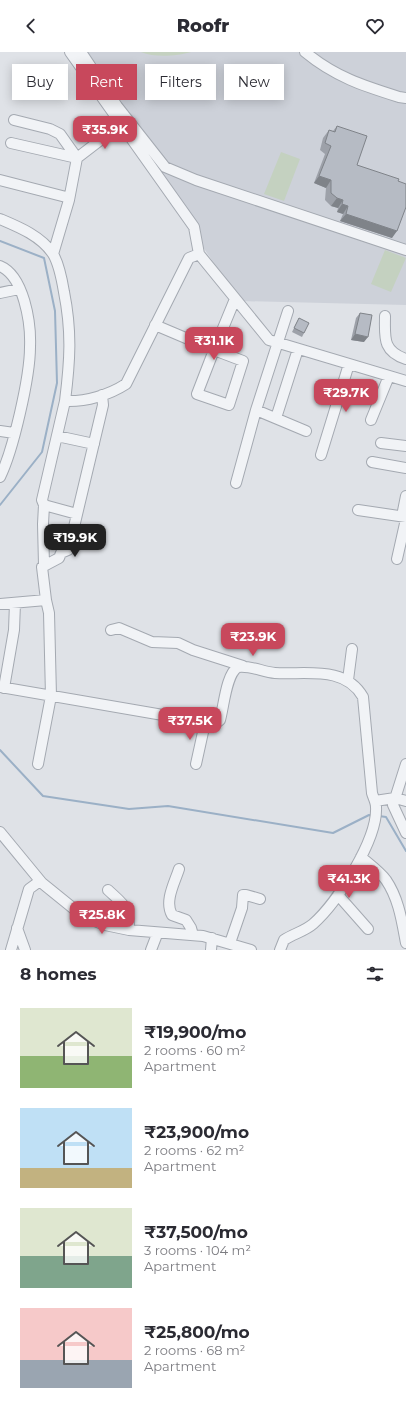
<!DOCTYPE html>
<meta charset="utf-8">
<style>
body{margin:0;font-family:Montserrat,sans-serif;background:#f7f7f7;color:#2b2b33;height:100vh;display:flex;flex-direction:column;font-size:15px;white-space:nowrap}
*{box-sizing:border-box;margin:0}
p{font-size:13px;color:#7c7c81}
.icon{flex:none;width:22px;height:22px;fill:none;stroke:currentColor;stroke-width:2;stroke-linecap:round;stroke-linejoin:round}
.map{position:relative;height:898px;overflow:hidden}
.sheet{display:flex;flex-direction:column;background:#fff;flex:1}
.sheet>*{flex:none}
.hud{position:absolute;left:12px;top:12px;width:382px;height:36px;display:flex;gap:8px}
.price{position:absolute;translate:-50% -34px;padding:0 9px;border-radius:8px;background:#c8485c;color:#fff;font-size:13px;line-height:26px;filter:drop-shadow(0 1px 2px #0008)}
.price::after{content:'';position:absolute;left:50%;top:24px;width:12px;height:9px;margin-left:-6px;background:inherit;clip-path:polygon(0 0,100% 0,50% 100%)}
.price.selected{background:#222;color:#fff}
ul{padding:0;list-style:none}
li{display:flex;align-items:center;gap:12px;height:100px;padding:0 20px}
li span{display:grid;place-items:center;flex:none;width:112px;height:80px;border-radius:0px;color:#555}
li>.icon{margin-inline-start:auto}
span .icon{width:48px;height:48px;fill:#fffc;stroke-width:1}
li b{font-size:17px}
h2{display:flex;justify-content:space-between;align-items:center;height:48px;padding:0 20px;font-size:17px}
.pill{padding:0 14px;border-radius:0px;background:#fff;box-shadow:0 2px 10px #0003;font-size:14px;line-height:36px}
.pill.selected{background:#c8485c;color:#fff}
header{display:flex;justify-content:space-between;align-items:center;height:52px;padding:0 20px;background:#fff;font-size:18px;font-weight:800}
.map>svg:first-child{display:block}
.built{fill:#cdd1d9}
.green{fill:#c4d1c0}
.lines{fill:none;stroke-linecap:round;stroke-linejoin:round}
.stream{stroke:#9bb0c6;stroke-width:2}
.minor-casing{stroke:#a4a9b1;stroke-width:12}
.minor{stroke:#f1f3f6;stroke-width:10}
.wall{fill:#9da1a9}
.shaded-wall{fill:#7f8389}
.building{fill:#b6bbc4;stroke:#7f8389}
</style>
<header><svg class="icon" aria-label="back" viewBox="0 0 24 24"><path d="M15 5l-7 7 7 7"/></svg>Roofr<svg class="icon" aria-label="heart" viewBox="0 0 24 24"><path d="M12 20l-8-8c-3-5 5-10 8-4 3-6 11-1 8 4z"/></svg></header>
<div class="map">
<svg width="406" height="898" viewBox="0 0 406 898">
<rect width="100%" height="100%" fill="#dfe2e7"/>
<!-- built -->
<path class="built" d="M69,0H406V253L240,249Z"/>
<!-- green -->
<path class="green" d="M141,0H191C177,4 155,6 141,0Z
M281,100L300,107L284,149L264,142Z
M385,198L406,206L391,240L371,232Z"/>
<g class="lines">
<!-- stream -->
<path class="stream" d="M0,189L44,206L55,259L57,331L42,400L0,453
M0,698L43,744L129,757L168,754L333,781L369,763L373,764
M379,764L386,765L406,799"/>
<defs>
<path id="minor" d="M70,0L194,175L199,202
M81,0L117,54L165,115L196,128L406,198
M305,0C335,25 364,34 399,45L406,46
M14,68L50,77L60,82L77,106L69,148
M11,91L77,106L120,73
M0,128L66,145L69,148L53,202
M0,167C19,175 41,184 53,202C59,212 62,228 64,240C72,280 70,309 65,349C86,350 109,343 126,332L189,206L199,202L269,288L406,329
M0,214C24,224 31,271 30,295C30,325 13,399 0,425
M0,241L19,237
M385,264C385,285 382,299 406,307
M155,273L214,298L235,247
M214,298L243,309L229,353L197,342Z
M65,349L42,448L44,453L77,462
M256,358L306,379
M276,366L298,297
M371,368L389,324
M0,379L14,381
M57,384L94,392
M381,391L406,394
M321,403L349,312
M372,410L406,416
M236,431L256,358L288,259
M44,453L43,472L44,513
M358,458L406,465
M402,464L406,444
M397,507L406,467
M46,548L42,515L59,506L61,501L68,498L69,496L103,353L102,343
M0,552L46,548L49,561L51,644L38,712
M111,578L119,576L152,590L178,591L193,598L243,614
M348,628L352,597
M0,635L215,672L220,668C224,654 226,622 238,615C250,613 263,620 275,621C305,623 345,613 363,645L372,741C373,745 376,750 376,755C378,787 337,851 313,872C305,879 293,882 284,888L280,898
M4,636L14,578L15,551
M196,712L205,671
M406,712L393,753L406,781
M375,749L395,746L406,749
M0,780L42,831L84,865L105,873L129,878L203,884L251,898
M361,805C369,812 380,820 386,828C399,847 402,870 406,891
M179,817C175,830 164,849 172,863L186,868L191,876L193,883
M108,838C125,854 129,854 129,878
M338,843L368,877
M17,876L25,898
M230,891L242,856L243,843H246L260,847
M11,898L29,837L40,829
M151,898L156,885
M211,898L212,886"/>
</defs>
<!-- minor casing -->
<use href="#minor" class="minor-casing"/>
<!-- minor -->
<use href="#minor" class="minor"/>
</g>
<!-- wall -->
<path class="wall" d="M337,74L357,113L398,129L392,186L340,169L343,162L337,160L338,156L331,154L325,148L326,136L314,131L325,102L320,98L323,86L329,78L333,79Z
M360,261L364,290L351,288L356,266Z
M299,266L304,281L302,285L292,280Z"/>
<!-- shaded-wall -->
<path class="shaded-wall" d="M319,124L331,128L326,136L314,131Z
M337,146L343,148L338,156L331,154Z
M342,152L348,154L343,162L337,160Z
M346,162L397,179L392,186L340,169Z
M355,282L368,285L364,290L351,288Z"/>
<!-- building -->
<path class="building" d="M337,74L367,84L357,113L399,127L398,129L406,132V155L397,179L346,162L348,154L342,152L343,148L337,146L331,141V128L319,124L331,94L325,91L329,78L335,80Z
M360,261L372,263L368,285L355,282Z
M299,266L309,271L304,281L294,276Z"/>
</svg>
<b class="price" style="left:105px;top:98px">₹35.9K</b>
<b class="price" style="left:214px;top:309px">₹31.1K</b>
<b class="price" style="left:346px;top:361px">₹29.7K</b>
<b class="price selected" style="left:75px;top:506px">₹19.9K</b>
<b class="price" style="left:253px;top:605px">₹23.9K</b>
<b class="price" style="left:190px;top:689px">₹37.5K</b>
<b class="price" style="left:349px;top:847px">₹41.3K</b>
<b class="price" style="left:102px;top:883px">₹25.8K</b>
<div class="hud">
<a class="pill">Buy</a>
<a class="pill selected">Rent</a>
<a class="pill">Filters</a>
<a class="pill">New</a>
</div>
</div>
<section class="sheet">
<h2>8 homes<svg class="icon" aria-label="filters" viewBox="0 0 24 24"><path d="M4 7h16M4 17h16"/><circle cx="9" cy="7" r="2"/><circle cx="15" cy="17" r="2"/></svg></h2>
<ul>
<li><span style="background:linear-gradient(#dfe7d0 60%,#8fb573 0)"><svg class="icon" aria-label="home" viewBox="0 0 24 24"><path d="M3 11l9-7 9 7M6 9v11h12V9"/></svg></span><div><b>₹19,900/mo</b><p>2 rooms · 60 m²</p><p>Apartment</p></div></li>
<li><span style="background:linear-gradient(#bfe0f5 75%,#c2b280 0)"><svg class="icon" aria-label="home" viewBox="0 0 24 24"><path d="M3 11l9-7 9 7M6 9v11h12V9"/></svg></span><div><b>₹23,900/mo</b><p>2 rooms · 62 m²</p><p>Apartment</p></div></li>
<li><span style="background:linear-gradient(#dfe7d0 60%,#7fa58c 0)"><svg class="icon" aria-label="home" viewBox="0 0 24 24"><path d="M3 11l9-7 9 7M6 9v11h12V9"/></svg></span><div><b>₹37,500/mo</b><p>3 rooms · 104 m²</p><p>Apartment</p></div></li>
<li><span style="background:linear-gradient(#f6c9c9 65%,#9aa5b1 0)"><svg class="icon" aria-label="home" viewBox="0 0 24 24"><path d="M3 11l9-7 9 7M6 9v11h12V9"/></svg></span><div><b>₹25,800/mo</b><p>2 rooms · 68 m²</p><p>Apartment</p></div></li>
</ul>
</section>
